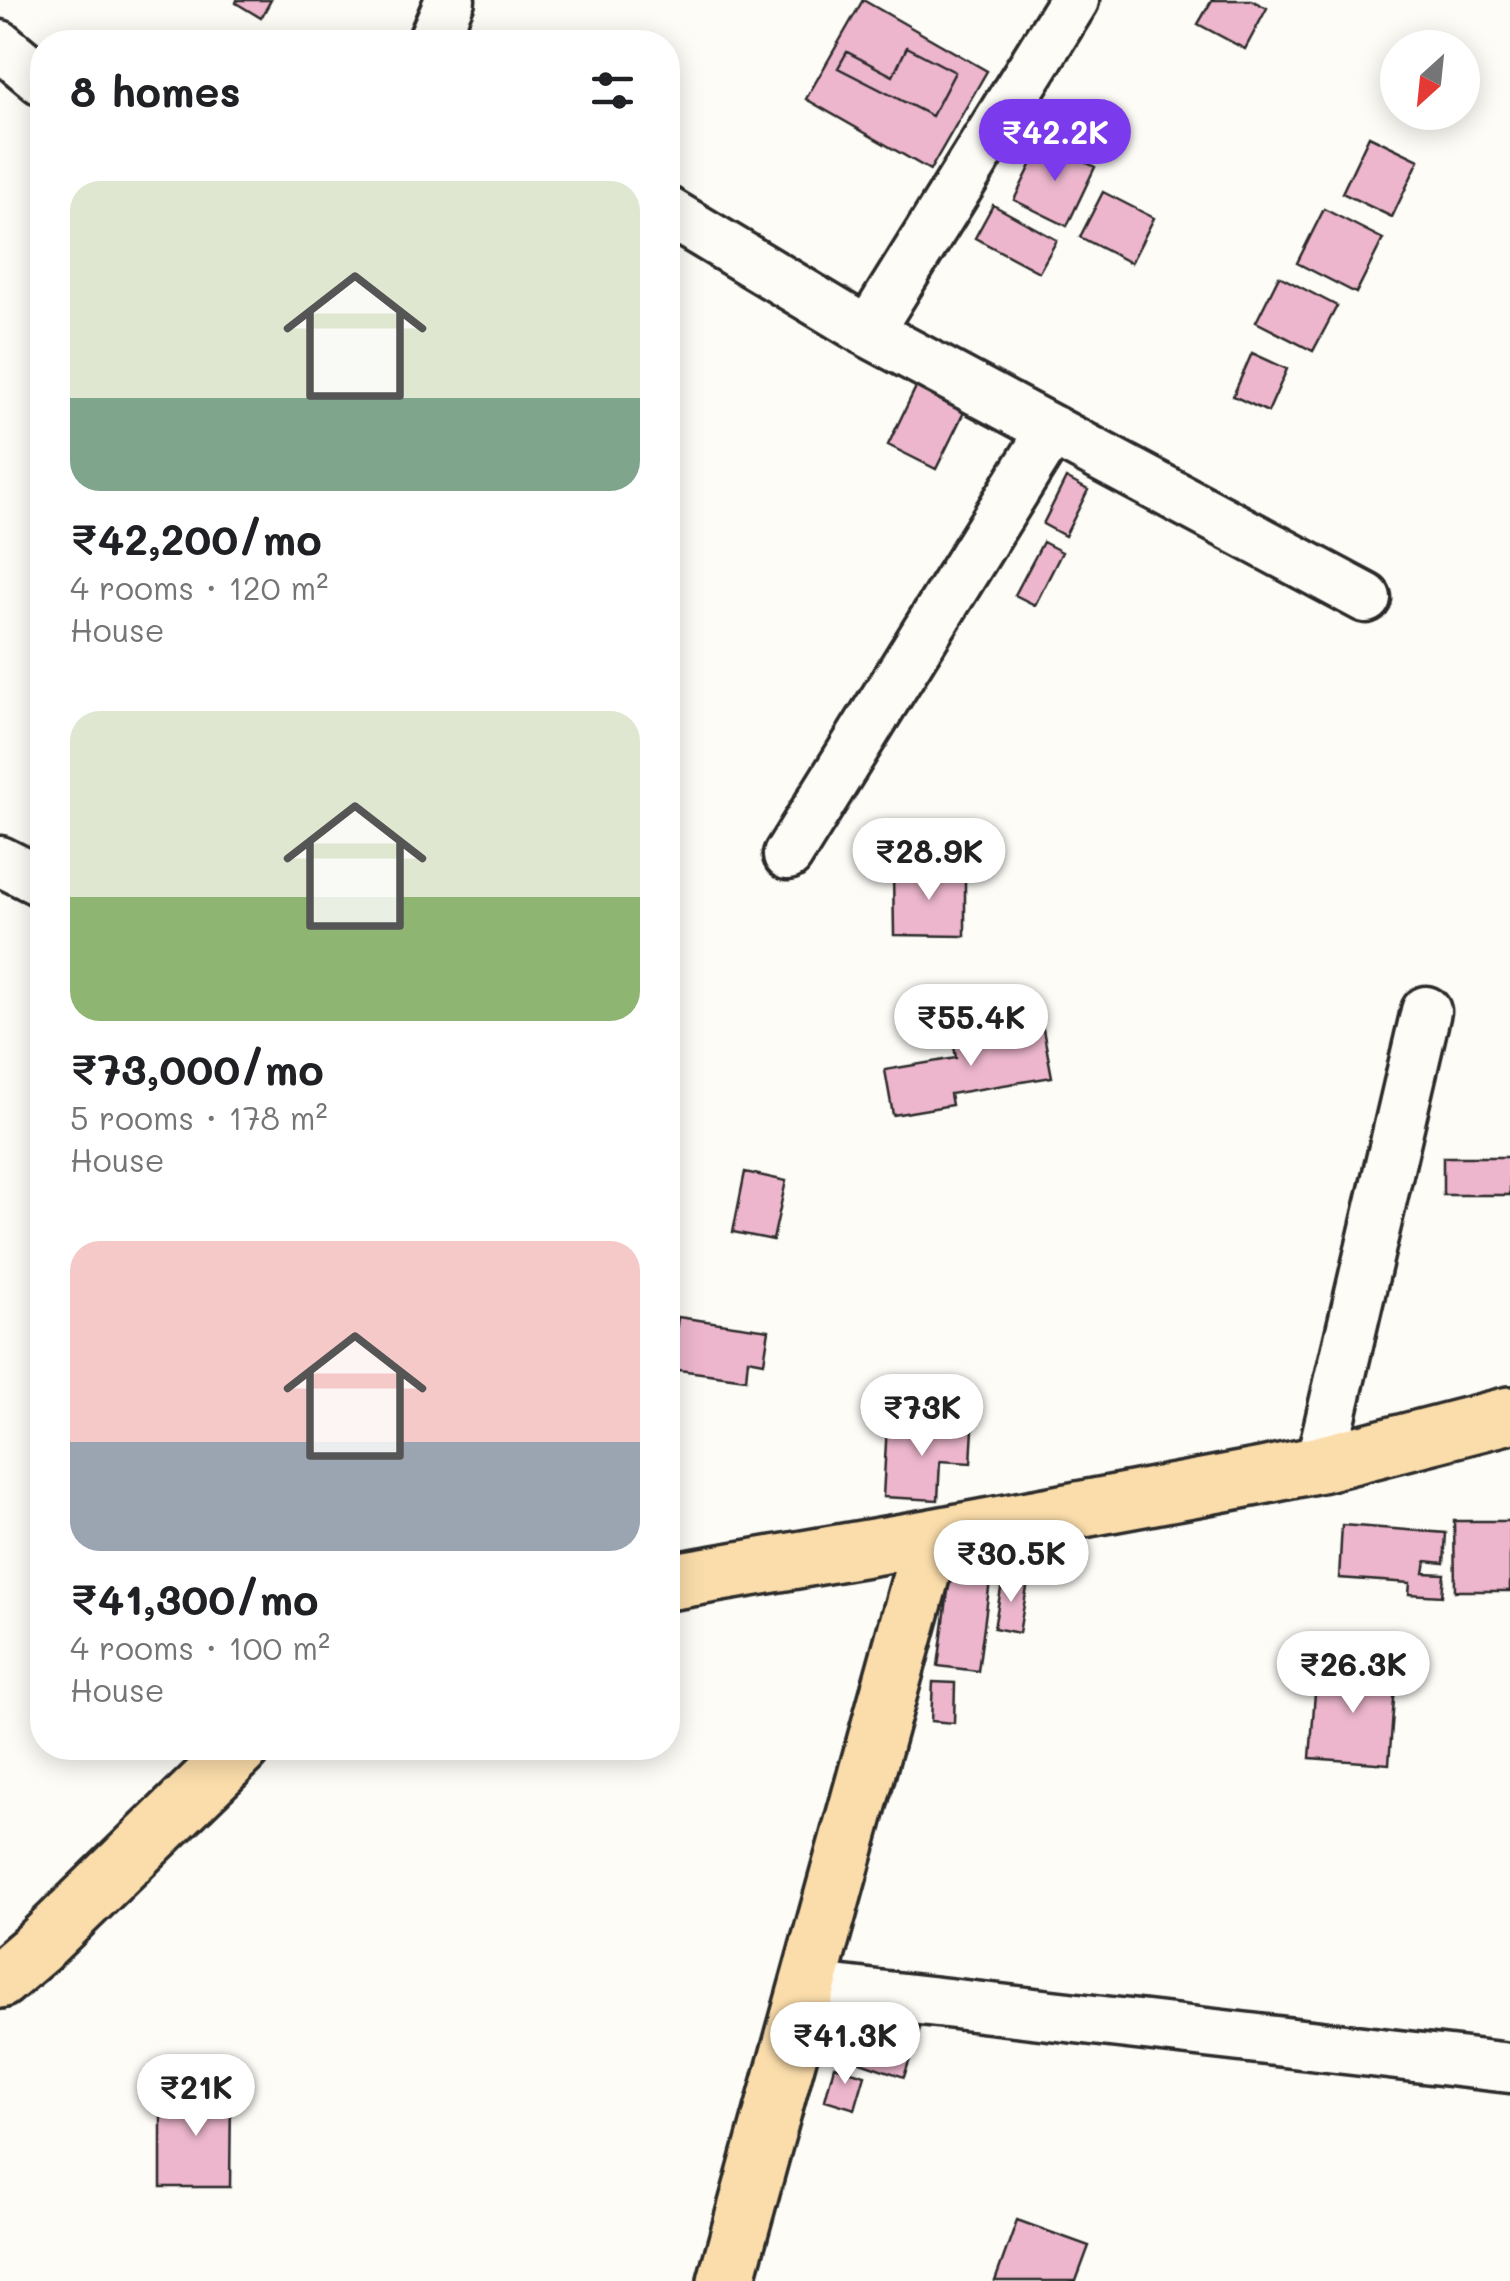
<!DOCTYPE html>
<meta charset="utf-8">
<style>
body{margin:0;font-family:Mali,sans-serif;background:#f2f2f2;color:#202124;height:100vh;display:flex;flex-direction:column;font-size:38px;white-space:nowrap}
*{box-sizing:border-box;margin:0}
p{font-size:32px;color:#757577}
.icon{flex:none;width:55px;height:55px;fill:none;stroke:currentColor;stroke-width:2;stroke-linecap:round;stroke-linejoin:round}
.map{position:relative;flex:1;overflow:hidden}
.drawer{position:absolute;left:30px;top:30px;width:650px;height:1730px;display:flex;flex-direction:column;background:#fff;border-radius:40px;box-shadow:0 5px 25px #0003}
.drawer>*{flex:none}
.needle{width:65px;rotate:207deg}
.tools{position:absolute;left:1380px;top:30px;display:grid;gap:20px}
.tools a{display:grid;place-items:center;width:100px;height:100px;border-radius:50%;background:#fff;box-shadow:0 5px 25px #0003;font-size:50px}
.price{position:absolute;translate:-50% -85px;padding:0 22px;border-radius:35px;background:#fff;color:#222;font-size:32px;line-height:65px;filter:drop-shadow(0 2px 5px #0008)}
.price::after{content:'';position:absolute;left:50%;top:60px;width:30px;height:22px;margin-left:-15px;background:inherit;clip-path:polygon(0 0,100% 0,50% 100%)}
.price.current{background:#7c3aed;color:#fff}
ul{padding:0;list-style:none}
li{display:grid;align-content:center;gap:20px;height:530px;padding:0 40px}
li span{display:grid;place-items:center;height:310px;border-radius:30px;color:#555}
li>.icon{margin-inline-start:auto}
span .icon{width:180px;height:180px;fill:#fffc;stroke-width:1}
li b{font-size:42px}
h2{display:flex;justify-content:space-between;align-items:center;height:120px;padding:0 40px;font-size:42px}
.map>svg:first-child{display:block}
.building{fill:#edb6cc;stroke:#2b2b2b;stroke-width:2.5}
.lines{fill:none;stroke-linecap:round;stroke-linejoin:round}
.minor-casing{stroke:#2b2b2b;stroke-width:55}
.major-casing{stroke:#2b2b2b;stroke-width:62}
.minor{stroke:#fdfcf7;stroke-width:48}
.major{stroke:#fbddab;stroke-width:55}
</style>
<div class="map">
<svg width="1510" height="2281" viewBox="0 0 1510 2281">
<rect width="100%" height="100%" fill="#fdfcf7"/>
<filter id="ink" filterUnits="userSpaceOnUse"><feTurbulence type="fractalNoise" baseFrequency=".01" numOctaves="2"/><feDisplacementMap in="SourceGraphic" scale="20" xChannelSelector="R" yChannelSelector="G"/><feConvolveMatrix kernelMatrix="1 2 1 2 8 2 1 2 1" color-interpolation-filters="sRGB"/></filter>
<g filter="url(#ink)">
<!-- building -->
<path class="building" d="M237,0H271L261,18L236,3Z
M863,0L987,71L930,170L806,99Z
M1212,0H1251L1267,8L1245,49L1198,24Z
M907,47L955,72L932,116L838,68L847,52L893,76Z
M1369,136L1419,160L1392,217L1342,193Z
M1043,141L1095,167L1067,226L1014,200Z
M1103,192L1154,218L1131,263L1080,237Z
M993,205L1057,240L1039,272L975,238Z
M1324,209L1383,239L1356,293L1297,263Z
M1279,276L1337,306L1313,351L1256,322Z
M1252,353L1287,369L1268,412L1233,396Z
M917,385L966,408L936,469L888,445Z
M1066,478L1088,490L1065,536L1043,524Z
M1043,542L1062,552L1035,605L1015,595Z
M893,871L965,872V936L894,935Z
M1042,1024L1052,1077L950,1094L952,1105L893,1115L885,1070L956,1058L953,1040Z
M1443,1157H1510V1195H1443Z
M745,1172L786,1181L773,1240L733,1232Z
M678,1317L769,1330L764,1362L748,1359L746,1379L671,1369Z
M887,1424L973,1429L971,1463L940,1461L938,1500L883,1497Z
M1454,1521H1510V1591H1455Z
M1342,1525L1446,1533L1444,1563L1426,1561L1424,1573L1444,1574L1442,1596L1409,1594L1410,1583L1339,1578Z
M952,1561L992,1566L978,1671L938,1666Z
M1003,1578L1028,1582L1019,1633L994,1628Z
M1317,1667L1396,1674L1389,1764L1310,1758Z
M933,1682L955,1683L954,1723L931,1721Z
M874,2009L921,2025L904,2077L857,2061Z
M834,2066L865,2075L855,2109L825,2100Z
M161,2092H231L230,2187H161Z
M1017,2220L1089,2246L1076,2281H995Z"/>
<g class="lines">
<defs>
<path id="minor" d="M432,42L450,0
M0,45L42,80
M668,212L868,332L1366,598
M868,332L1074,0
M788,855L1052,430
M0,861L42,882
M1320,1464L1426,1011
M808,1987L1510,2068"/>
<path id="major" d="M668,1582L932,1537
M0,1980L36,1949L242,1748
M726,2281L932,1537L1262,1476L1320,1464L1510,1415"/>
</defs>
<!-- minor casing -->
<use href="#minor" class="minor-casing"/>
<!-- major casing -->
<use href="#major" class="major-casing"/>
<!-- minor -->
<use href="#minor" class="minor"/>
<!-- major -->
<use href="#major" class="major"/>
</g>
</g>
</svg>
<div class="tools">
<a><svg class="needle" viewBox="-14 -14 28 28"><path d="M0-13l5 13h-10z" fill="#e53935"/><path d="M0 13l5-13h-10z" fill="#757577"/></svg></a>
</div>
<b class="price current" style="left:1055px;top:184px">₹42.2K</b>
<b class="price" style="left:929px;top:903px">₹28.9K</b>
<b class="price" style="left:971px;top:1069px">₹55.4K</b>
<b class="price" style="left:922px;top:1459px">₹73K</b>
<b class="price" style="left:1011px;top:1605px">₹30.5K</b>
<b class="price" style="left:1353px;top:1716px">₹26.3K</b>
<b class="price" style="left:845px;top:2087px">₹41.3K</b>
<b class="price" style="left:196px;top:2139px">₹21K</b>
<section class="drawer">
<h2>8 homes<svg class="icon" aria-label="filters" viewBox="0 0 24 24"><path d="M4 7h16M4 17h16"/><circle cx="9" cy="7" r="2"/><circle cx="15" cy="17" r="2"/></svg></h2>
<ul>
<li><span style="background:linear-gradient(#dfe7d0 70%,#7fa58c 0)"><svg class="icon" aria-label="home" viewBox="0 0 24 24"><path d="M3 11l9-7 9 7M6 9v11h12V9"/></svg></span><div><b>₹42,200/mo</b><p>4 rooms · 120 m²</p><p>House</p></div></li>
<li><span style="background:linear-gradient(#dfe7d0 60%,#8fb573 0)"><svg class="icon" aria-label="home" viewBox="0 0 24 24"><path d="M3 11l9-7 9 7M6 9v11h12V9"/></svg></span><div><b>₹73,000/mo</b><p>5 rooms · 178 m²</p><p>House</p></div></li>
<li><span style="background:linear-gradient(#f6c9c9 65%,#9aa5b1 0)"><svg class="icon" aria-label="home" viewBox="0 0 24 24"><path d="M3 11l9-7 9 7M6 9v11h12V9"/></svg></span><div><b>₹41,300/mo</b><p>4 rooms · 100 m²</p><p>House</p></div></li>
</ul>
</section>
</div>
